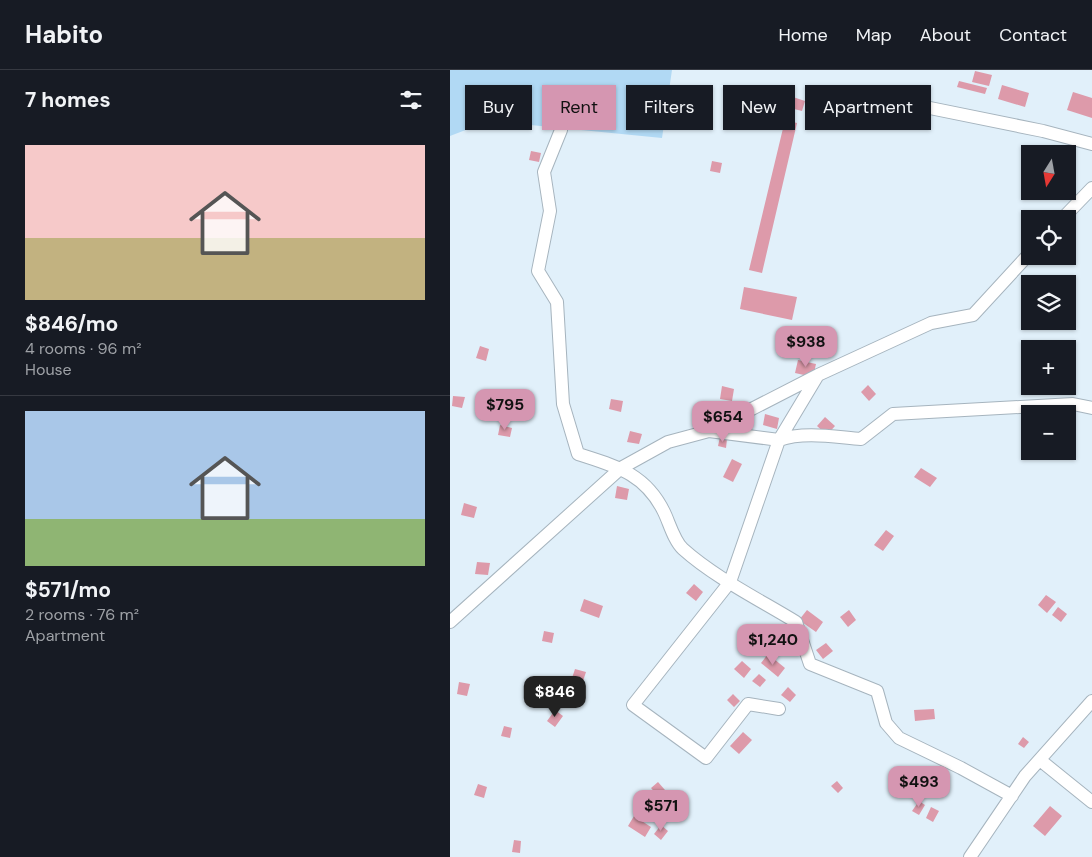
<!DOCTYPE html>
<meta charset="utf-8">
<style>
body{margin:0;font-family:"DM Sans",sans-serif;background:#20242c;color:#f1f3f6;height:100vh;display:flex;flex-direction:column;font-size:19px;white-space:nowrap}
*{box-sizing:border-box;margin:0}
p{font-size:16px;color:#9ea1a6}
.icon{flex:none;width:28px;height:28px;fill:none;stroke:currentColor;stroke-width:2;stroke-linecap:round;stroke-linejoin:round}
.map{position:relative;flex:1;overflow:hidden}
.sheet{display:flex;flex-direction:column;background:#171b24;width:450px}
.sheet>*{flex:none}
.top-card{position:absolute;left:15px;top:15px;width:475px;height:45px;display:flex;gap:10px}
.needle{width:32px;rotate:191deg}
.tools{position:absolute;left:571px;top:75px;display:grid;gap:10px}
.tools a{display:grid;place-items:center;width:55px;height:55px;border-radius:0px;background:#171b24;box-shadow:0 1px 4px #0004;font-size:25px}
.price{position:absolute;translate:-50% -42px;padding:0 11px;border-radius:10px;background:#d596b1;color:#111;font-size:16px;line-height:32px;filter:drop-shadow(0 1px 2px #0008)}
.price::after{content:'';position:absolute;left:50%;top:30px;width:15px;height:11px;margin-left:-8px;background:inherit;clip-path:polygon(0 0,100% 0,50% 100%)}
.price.selected{background:#222;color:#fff}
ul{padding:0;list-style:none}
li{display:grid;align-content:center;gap:10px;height:265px;padding:0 25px}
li+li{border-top:1px solid #363941}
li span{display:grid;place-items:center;height:155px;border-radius:0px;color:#555}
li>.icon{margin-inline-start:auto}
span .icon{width:90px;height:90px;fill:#fffc;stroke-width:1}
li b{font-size:21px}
h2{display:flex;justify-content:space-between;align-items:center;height:60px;padding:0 25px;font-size:21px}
.tag{padding:0 18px;border-radius:0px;background:#171b24;box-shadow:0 1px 4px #0004;font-size:18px;line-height:45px}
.tag.selected{background:#d596b1;color:#111}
header{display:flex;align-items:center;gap:30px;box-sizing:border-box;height:70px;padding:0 25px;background:#171b24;border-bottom:1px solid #363941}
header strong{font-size:24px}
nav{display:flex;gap:28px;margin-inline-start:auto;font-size:18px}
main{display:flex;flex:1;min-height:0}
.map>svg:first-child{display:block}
.grass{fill:#b1d9f4}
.building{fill:#dd9aaa}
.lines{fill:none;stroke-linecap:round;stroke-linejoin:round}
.minor-casing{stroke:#a6b4be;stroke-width:14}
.minor{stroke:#fff;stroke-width:12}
</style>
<header>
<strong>Habito</strong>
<nav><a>Home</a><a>Map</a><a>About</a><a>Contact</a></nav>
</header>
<main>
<section class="sheet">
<h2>7 homes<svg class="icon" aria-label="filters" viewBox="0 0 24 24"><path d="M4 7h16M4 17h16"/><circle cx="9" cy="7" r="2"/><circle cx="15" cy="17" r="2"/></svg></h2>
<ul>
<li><span style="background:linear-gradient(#f6c9c9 60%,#c2b280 0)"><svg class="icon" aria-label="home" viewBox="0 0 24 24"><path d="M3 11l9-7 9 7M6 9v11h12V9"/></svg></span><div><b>$846/mo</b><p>4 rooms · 96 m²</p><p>House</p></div></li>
<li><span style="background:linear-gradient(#a9c7e8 70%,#8fb573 0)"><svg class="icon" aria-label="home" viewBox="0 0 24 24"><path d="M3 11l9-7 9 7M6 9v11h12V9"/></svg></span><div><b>$571/mo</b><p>2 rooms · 76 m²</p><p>Apartment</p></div></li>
</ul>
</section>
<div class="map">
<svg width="642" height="787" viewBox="0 0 642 787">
<rect width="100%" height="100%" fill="#e1f0fa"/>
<!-- grass -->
<path class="grass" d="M0,0H222L212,68L39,51L0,66Z"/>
<!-- building -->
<path class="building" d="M525,1L542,5L539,16L522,12Z
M509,11L537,18L535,24L507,17Z
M552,15L579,23L575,37L548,29Z
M623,22L642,28V48L617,40Z
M343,27L355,31L352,41L340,38Z
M370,31L397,36L393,56L366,51Z
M335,50L347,53L312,203L299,200Z
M81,81L91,83L89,92L79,90Z
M262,91L272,93L270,103L260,101Z
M294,217L347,227L342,250L290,239Z
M30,276L39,279L36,291L26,288Z
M348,290L366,294L363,307L345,303Z
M418,315L426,324L419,331L411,322Z
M272,316L284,319L282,331L270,329Z
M3,326L15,327L12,338L2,336Z
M161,329L173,331L171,342L159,339Z
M315,344L329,348L327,359L313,355Z
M375,347L385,356L377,365L367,356Z
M50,355L62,358L60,367L48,365Z
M180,361L192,364L189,374L177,372Z
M270,367L277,369L276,378L268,376Z
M282,389L292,394L283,412L273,407Z
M471,398L487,408L480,417L464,407Z
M167,416L179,419L177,430L165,428Z
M14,433L27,437L24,448L11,445Z
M436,460L444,466L433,481L424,475Z
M27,492L40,493L38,505L25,504Z
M244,514L253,522L246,531L236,523Z
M596,525L606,532L597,543L588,535Z
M134,529L153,536L149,548L130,541Z
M608,537L617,544L611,552L602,545Z
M357,540L373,552L366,562L349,550Z
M399,540L406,550L398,557L390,547Z
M94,561L104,563L102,573L92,571Z
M339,562L351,576L342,583L330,570Z
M376,573L383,581L373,589L366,580Z
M318,584L335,598L328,607L311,593Z
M292,591L301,599L294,608L284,599Z
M125,599L136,602L133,611L122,608Z
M309,604L316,610L310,617L302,611Z
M9,612L20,614L17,626L7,624Z
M338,617L346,625L340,632L331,625Z
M283,624L290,631L284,637L277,630Z
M484,639L485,649L465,651L464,640Z
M105,640L113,646L105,657L97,651Z
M54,656L62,658L60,668L51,666Z
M293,662L302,670L289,684L280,676Z
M573,667L579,672L574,678L568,674Z
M387,711L393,718L388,723L381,716Z
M208,712L215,720L208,726L201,718Z
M28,714L37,717L34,728L24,725Z
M469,731L475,735L469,745L462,741Z
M600,736L612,746L595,766L583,756Z
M481,737L489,741L483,752L476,748Z
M184,746L201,757L195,767L178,756Z
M211,755L218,761L211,770L204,764Z
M64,770L71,771L70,783L62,782Z"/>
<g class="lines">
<defs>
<path id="minor" d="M411,24L593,61L642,74
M111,60L94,102L100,141L88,201L107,232L113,334L128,384C165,396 195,403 214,442C219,452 224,471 233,479C264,507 310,530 346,552L360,594L427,621L436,653L449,668L511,698L562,726
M612,149L642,118
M259,361L368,305
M0,552L171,398L218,372L259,361L329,370C354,361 385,367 411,369L443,344L623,334L642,338
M329,639L298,634L256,688L183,635L280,512L329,370L368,305L481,253L523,245L580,183
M590,690L642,732
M520,787L575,706L642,631"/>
</defs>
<!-- minor casing -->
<use href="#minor" class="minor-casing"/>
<!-- minor -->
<use href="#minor" class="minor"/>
</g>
</svg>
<div class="tools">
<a><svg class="needle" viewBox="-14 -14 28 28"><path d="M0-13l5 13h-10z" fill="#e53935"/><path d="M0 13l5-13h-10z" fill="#9ea1a6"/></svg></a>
<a><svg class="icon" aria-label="locate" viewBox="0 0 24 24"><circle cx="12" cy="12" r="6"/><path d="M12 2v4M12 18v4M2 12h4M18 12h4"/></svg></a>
<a><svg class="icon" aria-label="layers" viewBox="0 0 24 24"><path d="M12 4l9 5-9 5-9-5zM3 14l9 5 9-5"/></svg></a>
<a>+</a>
<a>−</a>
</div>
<b class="price" style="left:356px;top:298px">$938</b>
<b class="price" style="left:55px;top:361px">$795</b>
<b class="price" style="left:273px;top:373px">$654</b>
<b class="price" style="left:323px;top:596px">$1,240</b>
<b class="price selected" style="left:105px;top:648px">$846</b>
<b class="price" style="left:469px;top:738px">$493</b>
<b class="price" style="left:211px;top:762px">$571</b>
<div class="top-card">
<a class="tag">Buy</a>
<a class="tag selected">Rent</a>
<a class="tag">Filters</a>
<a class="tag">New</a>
<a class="tag">Apartment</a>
</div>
</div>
</main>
